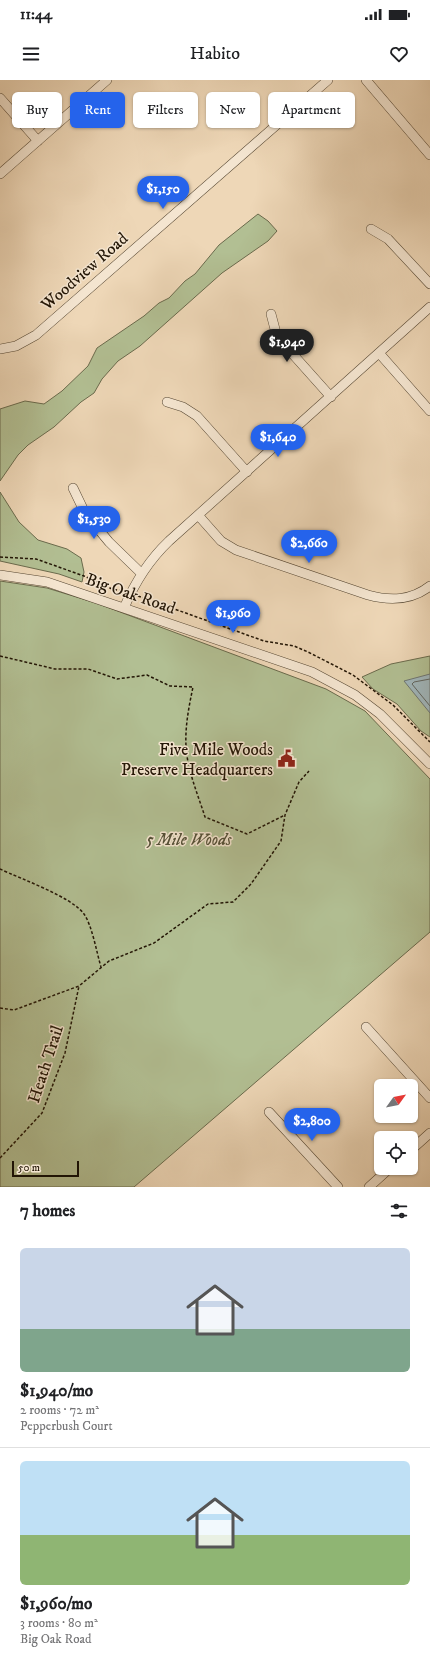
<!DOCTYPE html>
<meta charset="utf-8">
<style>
body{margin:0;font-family:"IM FELL DW Pica",serif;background:#f6f6f6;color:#202124;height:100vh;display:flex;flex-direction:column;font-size:15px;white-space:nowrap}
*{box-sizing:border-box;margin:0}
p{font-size:13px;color:#757577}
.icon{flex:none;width:22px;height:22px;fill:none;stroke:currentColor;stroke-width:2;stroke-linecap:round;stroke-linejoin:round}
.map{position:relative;height:1107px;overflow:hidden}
.panel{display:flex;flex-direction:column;background:#fff;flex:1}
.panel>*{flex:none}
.banner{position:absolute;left:12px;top:12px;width:406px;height:36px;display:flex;gap:8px}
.needle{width:26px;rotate:57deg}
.tools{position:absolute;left:374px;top:999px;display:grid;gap:8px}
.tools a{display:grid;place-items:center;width:44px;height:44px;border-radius:6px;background:#fff;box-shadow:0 1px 3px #0004;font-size:20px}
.scale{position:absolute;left:12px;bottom:10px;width:67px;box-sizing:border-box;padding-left:4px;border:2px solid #221505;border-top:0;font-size:11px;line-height:14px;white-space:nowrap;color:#221505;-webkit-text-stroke:3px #f4e5d0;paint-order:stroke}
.price{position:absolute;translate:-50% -34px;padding:0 9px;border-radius:14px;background:#2563eb;color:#fff;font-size:13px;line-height:26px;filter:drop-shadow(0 1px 2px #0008)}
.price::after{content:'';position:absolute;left:50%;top:24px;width:12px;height:9px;margin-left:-6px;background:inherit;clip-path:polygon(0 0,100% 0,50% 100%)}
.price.active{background:#222;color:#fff}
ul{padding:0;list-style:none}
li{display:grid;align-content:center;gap:8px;height:212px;padding:0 20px}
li+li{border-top:1px solid #e0e0e0}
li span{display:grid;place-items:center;height:124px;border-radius:6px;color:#555}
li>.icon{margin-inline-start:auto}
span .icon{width:72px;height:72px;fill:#fffc;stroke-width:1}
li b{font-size:17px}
h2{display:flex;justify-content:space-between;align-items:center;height:48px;padding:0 20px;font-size:17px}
.chip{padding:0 14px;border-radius:6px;background:#fff;box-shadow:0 1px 3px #0004;font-size:14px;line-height:36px}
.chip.active{background:#2563eb;color:#fff}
.status{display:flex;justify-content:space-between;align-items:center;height:28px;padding:0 20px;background:#fff;direction:ltr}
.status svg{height:11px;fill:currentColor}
header{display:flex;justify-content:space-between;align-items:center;height:52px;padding:0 20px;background:#fff;font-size:18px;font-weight:600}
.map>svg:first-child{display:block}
.green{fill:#b2bf93;stroke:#6a6a4c}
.water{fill:#a0b6bb;stroke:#6e7672}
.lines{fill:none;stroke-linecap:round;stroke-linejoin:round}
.shore{stroke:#616660;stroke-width:1}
.minor-casing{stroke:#554632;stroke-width:10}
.path{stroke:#221505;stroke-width:1.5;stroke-dasharray:3 2;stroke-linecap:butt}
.minor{stroke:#f4e5d0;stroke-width:9}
.labels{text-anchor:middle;stroke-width:3;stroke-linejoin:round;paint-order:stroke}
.street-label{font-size:17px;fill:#221505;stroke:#f4e5d0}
.poi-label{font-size:17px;fill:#221505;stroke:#f4e5d0;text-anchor:end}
.park-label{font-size:17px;font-style:italic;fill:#545037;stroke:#f4e5d0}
</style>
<div class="status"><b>11:44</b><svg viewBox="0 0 49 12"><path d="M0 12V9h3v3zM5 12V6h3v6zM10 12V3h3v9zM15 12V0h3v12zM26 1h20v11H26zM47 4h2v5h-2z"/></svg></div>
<header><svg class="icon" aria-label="menu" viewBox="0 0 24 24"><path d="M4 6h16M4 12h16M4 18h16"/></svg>Habito<svg class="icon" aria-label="heart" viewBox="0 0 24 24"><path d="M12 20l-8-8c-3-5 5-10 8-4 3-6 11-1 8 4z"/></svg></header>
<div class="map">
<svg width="430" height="1107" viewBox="0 0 430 1107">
<rect width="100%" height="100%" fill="#eed7b7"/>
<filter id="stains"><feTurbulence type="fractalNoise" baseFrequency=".005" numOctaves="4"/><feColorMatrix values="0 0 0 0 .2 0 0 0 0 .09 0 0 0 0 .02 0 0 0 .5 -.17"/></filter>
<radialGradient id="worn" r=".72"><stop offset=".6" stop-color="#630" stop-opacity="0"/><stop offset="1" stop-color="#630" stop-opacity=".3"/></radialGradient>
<!-- green -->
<path class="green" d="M258,134L268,141L277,151L268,161L222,193L140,266L118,281L102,299L94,313L81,322L54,347L28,365L18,375L0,401V329L25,321L44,324L62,311L88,286L97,268L144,236L159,223L169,218L185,201L195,194L219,165Z
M0,412L19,442L38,460L67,469L81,478L84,492L82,502L59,494L0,481Z
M0,501L47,508L96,523L326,609L365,631L430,699V852L134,1107H0Z
M430,576V657L421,651L397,624L373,609L362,597L391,584Z"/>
<!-- water -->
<path class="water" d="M430,594V633L404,601Z"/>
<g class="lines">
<!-- shore -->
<path class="shore" d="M430,599L414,602L412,604L430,626"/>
<defs>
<path id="minor" d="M366,0L430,75
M0,18L38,61
M0,94L107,0
M371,149L388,159L430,204
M271,234L276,253L281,261L331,317
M0,269L16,266L36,255L328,0
M379,273L430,331
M167,322L183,327L197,336L247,392
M73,408L85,433L109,462L141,493
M198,435L221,461L236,470L368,515C390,521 411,521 430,506
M0,495L47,502L312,592L355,615L380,634L430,684
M124,528C135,502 148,481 169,461L430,227
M366,947L430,1018
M269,1032L338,1107
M411,1070L430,1053
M369,1107L390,1088"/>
</defs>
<!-- minor casing -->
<use href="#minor" class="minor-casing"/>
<!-- path -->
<path class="path" d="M0,477L36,479L84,496L112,509L123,511
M138,516L264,561L294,566L308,572L353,595L393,625L430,662
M0,576L55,589H88L117,599L147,595L170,606L193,607C189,626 185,646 186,666C187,689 198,715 205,737L247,754L285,735
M0,789C21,799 72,817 84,834C92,845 97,874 101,887
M0,928L14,930L79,906L109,881L154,863L208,824L233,822L251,804L281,761L285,735L299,702L309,691
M0,1078L42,1033L65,973L79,906"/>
<!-- minor -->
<use href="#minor" class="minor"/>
</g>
<!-- icons -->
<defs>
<symbol id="civic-bare" viewBox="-9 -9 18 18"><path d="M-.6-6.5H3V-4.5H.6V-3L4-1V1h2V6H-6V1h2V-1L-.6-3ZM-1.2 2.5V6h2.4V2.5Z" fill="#8f2418" stroke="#f4e5d0" stroke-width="2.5" paint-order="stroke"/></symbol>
</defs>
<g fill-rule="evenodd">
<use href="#civic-bare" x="274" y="666" width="25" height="25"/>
</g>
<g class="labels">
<!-- street labels -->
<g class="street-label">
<text transform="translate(84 191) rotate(-41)" y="6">Woodview Road</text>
<text transform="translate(131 513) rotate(19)" y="6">Big Oak Road</text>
<text transform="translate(45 984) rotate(-72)" y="6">Heath Trail</text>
</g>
<!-- poi labels -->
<g class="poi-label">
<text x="273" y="675">Five Mile Woods<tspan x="273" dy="20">Preserve Headquarters</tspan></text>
</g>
<!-- park labels -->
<g class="park-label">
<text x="189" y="765">5 Mile Woods</text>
</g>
</g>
<rect width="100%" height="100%" filter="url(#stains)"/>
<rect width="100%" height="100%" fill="url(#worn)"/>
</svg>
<div class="tools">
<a><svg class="needle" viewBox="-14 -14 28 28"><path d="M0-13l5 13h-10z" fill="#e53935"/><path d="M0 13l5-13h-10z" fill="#757577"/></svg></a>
<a><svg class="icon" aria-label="locate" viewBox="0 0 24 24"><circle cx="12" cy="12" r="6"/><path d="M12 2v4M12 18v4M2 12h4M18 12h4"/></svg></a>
</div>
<div class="scale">50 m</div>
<b class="price" style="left:163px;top:130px">$1,150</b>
<b class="price active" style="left:287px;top:283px">$1,940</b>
<b class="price" style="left:278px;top:378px">$1,640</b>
<b class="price" style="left:94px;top:460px">$1,530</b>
<b class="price" style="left:309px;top:484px">$2,660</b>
<b class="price" style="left:233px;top:554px">$1,960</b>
<b class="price" style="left:312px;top:1062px">$2,800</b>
<div class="banner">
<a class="chip">Buy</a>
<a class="chip active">Rent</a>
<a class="chip">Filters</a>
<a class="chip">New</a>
<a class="chip">Apartment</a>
</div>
</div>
<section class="panel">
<h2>7 homes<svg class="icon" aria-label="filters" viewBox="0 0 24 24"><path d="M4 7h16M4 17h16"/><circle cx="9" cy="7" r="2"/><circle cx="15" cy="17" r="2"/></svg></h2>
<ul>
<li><span style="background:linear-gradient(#c9d6e8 65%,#7fa58c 0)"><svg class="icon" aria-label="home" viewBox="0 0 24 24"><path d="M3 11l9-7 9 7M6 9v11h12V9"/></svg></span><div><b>$1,940/mo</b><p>2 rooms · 72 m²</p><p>Pepperbush Court</p></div></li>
<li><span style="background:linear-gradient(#bfe0f5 60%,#8fb573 0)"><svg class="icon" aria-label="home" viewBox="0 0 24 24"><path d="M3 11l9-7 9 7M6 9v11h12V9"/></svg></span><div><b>$1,960/mo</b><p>3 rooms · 80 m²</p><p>Big Oak Road</p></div></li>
</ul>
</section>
